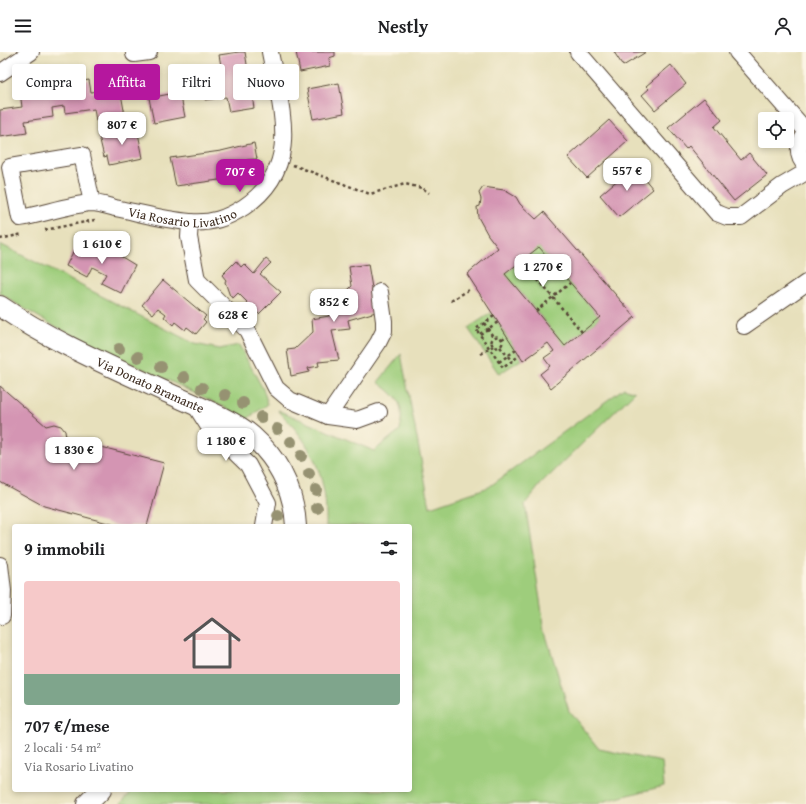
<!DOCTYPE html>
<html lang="it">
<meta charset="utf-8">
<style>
body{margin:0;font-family:"Gentium Book Plus",serif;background:#f2f2f2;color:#202124;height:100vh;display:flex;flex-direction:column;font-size:15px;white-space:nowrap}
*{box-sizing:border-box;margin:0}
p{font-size:13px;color:#757577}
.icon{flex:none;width:22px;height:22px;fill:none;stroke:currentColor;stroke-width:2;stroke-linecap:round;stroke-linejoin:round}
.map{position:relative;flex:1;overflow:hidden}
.side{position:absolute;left:12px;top:472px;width:400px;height:268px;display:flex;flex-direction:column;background:#fff;border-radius:4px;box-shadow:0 2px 6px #0003}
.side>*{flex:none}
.banner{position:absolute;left:12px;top:12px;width:400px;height:36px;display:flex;gap:8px}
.tools{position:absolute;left:758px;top:60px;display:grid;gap:8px}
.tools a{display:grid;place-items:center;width:36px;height:36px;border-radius:4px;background:#fff;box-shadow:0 2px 6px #0003;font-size:20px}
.price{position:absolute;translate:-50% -34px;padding:0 9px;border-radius:8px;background:#fff;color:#222;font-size:13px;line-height:26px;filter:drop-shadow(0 1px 2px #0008)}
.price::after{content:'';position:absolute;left:50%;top:24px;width:12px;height:9px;margin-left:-6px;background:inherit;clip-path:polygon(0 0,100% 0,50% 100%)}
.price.active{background:#b5179e;color:#fff}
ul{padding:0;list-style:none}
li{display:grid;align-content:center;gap:8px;height:212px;padding:0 12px}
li+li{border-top:1px solid #e0e0e0}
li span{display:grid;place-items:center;height:124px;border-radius:4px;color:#555}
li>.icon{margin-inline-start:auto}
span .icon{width:72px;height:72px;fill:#fffc;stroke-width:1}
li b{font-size:17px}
h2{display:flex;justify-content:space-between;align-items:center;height:48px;padding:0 12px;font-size:17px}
.chip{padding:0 14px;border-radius:4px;background:#fff;box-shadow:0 2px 6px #0003;font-size:14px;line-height:36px}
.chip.active{background:#b5179e;color:#fff}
header{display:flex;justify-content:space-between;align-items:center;height:52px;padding:0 12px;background:#fff;font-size:18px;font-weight:600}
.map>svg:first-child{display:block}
.green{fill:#9ecd7b;stroke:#6c7c4c}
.building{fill:#d495b3;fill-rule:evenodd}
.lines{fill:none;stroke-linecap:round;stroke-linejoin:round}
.minor-casing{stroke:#554536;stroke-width:18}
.major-casing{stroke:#554536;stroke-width:22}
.path{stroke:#554536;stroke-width:2.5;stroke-dasharray:3 3;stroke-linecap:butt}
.minor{stroke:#fff;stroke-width:16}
.major{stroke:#fff;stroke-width:20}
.tree{fill:#969272}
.labels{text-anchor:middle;stroke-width:3;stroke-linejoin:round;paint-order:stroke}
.street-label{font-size:13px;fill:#3b2a1e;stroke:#fcf5e5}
</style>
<header><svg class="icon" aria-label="menu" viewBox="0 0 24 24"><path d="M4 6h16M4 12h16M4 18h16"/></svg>Nestly<svg class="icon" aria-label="person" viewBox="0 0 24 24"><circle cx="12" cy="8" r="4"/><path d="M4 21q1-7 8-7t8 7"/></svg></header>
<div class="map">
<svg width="806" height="752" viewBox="0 0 806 752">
<rect width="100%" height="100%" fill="#fcf5e5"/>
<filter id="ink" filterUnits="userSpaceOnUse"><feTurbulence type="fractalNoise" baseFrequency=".025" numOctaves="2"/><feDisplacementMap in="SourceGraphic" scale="8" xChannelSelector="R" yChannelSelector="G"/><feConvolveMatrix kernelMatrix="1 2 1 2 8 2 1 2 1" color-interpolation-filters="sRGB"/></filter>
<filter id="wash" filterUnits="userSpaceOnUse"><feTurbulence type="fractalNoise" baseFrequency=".012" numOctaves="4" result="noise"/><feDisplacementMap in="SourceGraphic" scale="16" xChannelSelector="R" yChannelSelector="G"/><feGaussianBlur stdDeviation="0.9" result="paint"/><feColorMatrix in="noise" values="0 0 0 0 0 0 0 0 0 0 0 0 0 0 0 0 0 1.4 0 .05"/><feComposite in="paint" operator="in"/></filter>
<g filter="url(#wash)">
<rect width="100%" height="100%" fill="#e7e0bc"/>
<!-- green -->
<path class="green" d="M0,192L195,292L219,297L239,293L263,337L268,352L247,367C165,323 77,293 0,241Z
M539,195L600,265L565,294L505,222Z
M491,261L522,307L499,322L468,276Z
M401,302L430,455L489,435L624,336L635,340L541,432L525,452L545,580L569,659L599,697L662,710L664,734L601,750L599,752H120L133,738H410V474H326C327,441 321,414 302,386C295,376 286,367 278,358L374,399L400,378C404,351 399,346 378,330Z"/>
<g id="blocks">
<!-- building -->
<path class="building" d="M239,0H245L249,25L238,27L239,32L250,31L254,56L229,60L226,45L205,48L201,22L222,19L219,3Z
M296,0H335V4L329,6L330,14L300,20Z
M614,0H646L623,14Z
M671,13L686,32L655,58L642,43L649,37L646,34Z
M89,28L91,40L120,36L125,64L96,69L94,57L65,61L64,54L52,56L53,65L25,69L27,81L0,85V58L22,55L20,40Z
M339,31L344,61L313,67L307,37Z
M180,40L185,65L154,71L149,46Z
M704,46L722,68L714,75L741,108L749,101L767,123L734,149L689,94L686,97L668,76Z
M609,68L628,89L587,126L568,105Z
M137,76L143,106L109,113L107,104L104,105L99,84Z
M254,91L257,107L247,108L248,119L239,121L240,125L176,134L170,106L221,99Z
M634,114L653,137L619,165L600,143Z
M483,135L504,138L516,145L520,152L536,167L544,160L635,265L551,336L540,322L550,314L544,306L554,299L548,291L523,309L467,222L498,196L488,183L478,165L477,155L480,154L481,147L479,141ZM539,195L600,265L565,294L505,222Z
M79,188L96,197L99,191L135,213L121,241L101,231L106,222L92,215L87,225L66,214Z
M266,207L271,211L260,222L281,240L259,262L238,241L233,246L230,244L225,230L226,228L222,223L236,209L241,215L244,212L254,222Z
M368,212L376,260L348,268L350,277L332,279L339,308L318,310L319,314L308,316L309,320L291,324L287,298L295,297L313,280L312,267L329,264L327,248L341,245L352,234L349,215Z
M163,228L206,264L203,267L206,270L196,282L187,275L185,278L175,270L173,273L164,265L166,262L158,256L153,262L142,253Z
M0,334L46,374L54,372L61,374L65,379L66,386L164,411L147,474H119L44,454L0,430Z"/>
</g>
</g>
<g filter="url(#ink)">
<use href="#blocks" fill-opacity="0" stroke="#554536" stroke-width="1"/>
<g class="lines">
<defs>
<g id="minor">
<path d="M578,0L717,161L727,165H741L782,134L806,120"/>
<path d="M737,0L806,79"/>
<path d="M134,2L149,0"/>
<path d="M0,21L31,0"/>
<path d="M806,82C797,92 796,104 806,114"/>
<path id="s1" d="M92,151L82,103L10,115L20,166C43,162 68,153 91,151C99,151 108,154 115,156C140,161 165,168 190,170C211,172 227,166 244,155C303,115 281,58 270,0"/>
<path d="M190,170L189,185L197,228L247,278L276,336L290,348L328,364L357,368L379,360"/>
<path d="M744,274L806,231"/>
<path d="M195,353L209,375L248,413L268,451L264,474"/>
<path d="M328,364L378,291L384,279V269L380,240"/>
<path d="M0,513L3,539L2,564"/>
</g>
<g id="major">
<path id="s2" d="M0,254C51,289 110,314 166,340C190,351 234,368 252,384C279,408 294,438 296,474"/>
<path d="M87,752L101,738"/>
</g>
</defs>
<!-- minor casing -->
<use href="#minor" class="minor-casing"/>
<!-- major casing -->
<use href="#major" class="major-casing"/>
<!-- path -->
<path class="path" d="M293,113L370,142L405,132L422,136L429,141
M45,178L95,168
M0,187L23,182
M522,209L582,280
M451,249L470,237
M536,259L570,231
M494,264L476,277L503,316L520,303
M484,271L494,286
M480,282L498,270
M491.5 290a5.5 5.5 0 1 1 11 0a5.5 5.5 0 1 1-11 0Z
M502,287L507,284
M500,295L512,309
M481,302L493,294
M499,310L516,298"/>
<!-- minor -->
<use href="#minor" class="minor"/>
<!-- major -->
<use href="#major" class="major"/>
</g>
<!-- trees -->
<g class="tree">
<circle cx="119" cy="297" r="6"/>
<circle cx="138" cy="305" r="6"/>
<circle cx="161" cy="315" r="6"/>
<circle cx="184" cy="325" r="6"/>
<circle cx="202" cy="336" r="6"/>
<circle cx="225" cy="343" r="6"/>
<circle cx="243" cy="351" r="6"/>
<circle cx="261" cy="365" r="6"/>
<circle cx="277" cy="377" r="6"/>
<circle cx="291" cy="390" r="6"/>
<circle cx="301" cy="404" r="6"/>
<circle cx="309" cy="422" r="6"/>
<circle cx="316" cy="438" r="6"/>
<circle cx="317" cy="456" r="6"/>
<circle cx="278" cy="464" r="6"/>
</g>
</g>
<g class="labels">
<!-- street labels -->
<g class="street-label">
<text dy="5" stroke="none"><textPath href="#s1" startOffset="340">Via Rosario Livatino</textPath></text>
<text dy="5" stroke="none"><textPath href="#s2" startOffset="170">Via Donato Bramante</textPath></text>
</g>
</g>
</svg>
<div class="tools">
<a><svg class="icon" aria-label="locate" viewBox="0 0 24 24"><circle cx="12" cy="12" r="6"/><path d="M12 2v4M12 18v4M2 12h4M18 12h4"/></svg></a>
</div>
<b class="price" style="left:122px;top:94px">807 €</b>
<b class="price" style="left:627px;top:140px">557 €</b>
<b class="price active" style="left:240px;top:141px">707 €</b>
<b class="price" style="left:102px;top:213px">1 610 €</b>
<b class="price" style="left:543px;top:236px">1 270 €</b>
<b class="price" style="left:334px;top:271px">852 €</b>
<b class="price" style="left:233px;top:284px">628 €</b>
<b class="price" style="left:226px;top:410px">1 180 €</b>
<b class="price" style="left:74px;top:419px">1 830 €</b>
<div class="banner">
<a class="chip">Compra</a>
<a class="chip active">Affitta</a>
<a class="chip">Filtri</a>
<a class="chip">Nuovo</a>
</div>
<section class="side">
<h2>9 immobili<svg class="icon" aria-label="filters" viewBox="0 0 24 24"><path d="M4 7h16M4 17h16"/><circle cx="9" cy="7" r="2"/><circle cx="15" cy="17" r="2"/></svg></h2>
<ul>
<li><span style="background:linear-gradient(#f6c9c9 75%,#7fa58c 0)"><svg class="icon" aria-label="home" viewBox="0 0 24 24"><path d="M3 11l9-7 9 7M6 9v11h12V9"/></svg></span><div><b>707 €/mese</b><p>2 locali · 54 m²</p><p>Via Rosario Livatino</p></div></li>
</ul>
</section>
</div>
